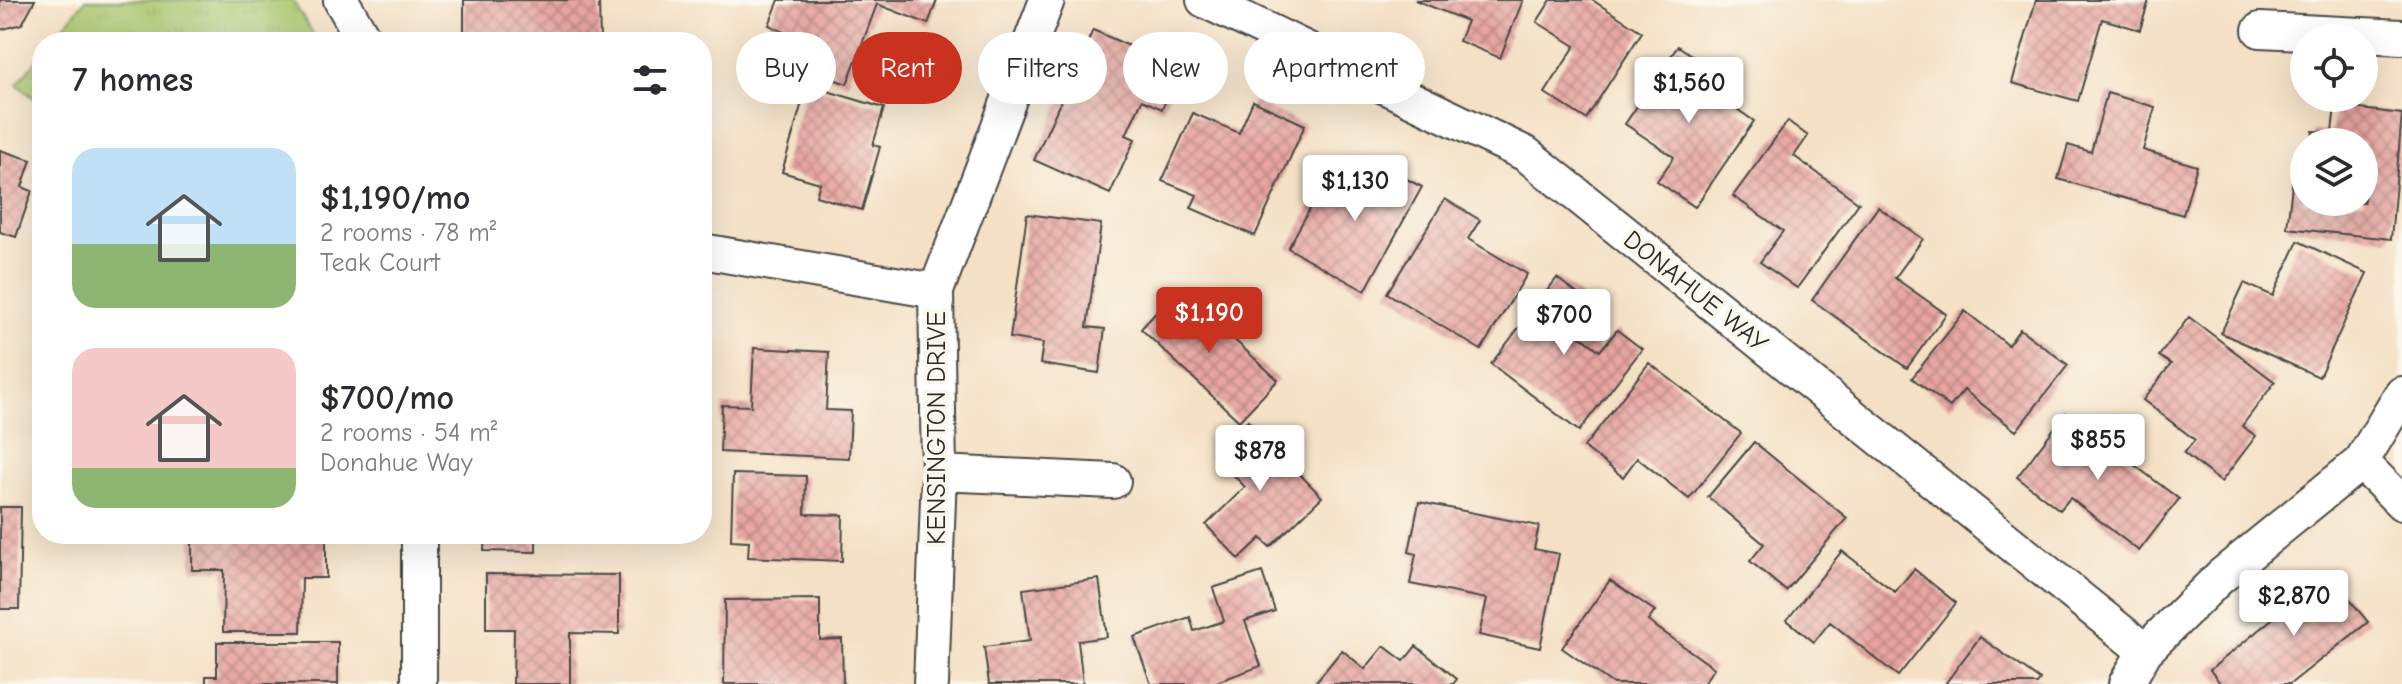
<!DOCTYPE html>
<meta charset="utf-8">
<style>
body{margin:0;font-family:"Comic Neue",sans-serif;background:#f2f2f3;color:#2b2b33;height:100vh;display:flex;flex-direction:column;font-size:30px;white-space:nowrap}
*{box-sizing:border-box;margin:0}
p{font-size:26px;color:#7c7c81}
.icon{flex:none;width:44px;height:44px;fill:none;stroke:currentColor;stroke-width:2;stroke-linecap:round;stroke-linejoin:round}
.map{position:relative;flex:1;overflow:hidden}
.panel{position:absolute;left:32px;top:32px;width:680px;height:512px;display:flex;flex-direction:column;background:#fff;border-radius:32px;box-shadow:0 8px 32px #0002}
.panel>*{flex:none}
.guide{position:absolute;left:736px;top:32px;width:760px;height:72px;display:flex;gap:16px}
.tools{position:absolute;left:2290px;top:24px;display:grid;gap:16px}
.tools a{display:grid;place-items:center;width:88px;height:88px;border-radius:50%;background:#fff;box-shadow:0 8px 32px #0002;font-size:40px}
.price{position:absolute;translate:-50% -68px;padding:0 18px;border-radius:8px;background:#fff;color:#222;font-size:26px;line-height:52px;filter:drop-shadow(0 2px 4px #0008)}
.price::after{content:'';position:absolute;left:50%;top:48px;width:24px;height:18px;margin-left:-12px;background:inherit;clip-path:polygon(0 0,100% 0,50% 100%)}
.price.selected{background:#c8321e;color:#fff}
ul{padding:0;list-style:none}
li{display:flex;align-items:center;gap:24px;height:200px;padding:0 40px}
li span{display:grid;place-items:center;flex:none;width:224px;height:160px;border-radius:24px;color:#555}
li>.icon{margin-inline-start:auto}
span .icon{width:96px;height:96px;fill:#fffc;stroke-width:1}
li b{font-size:34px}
h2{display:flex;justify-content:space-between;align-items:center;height:96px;padding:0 40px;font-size:34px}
.tag{padding:0 28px;border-radius:36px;background:#fff;box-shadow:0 8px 32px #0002;font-size:28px;line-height:72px}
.tag.selected{background:#c8321e;color:#fff}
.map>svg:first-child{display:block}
.park{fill:url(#park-tufts);stroke:#69784c;stroke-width:2}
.building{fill:url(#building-cross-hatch)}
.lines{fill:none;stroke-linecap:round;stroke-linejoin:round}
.street-casing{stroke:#494642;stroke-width:38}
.street{stroke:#fff;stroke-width:34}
.labels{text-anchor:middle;stroke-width:8;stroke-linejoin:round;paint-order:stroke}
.street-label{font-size:26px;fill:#2b2b2b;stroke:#fbf7ec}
</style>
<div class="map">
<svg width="2402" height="684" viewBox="0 0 2402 684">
<defs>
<pattern id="park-tufts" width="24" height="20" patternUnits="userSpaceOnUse" patternTransform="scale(2)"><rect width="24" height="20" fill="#a7c66d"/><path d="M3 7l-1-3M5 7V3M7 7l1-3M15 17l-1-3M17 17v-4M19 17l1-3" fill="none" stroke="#90aa5f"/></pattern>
<pattern id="building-cross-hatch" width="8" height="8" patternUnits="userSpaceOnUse" patternTransform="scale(2)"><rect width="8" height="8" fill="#e8a5a1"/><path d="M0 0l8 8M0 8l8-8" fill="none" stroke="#bc8783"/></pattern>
</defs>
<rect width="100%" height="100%" fill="#fbf7ec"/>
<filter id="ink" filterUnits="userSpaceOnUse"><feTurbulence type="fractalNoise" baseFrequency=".0125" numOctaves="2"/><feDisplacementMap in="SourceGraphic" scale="16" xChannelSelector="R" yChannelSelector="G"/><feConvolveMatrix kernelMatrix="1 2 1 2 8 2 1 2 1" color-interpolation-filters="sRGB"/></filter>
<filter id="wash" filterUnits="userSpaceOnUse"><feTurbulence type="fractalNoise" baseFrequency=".006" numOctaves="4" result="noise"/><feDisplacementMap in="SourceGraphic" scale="32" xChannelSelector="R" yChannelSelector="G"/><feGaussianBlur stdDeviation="1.8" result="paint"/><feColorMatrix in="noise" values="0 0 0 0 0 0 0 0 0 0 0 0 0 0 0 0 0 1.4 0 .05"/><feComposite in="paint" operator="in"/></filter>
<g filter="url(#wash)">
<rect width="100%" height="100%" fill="#f4e0c5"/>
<!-- park -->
<path class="park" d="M85,0H292L318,42H51Z
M42,53V105L17,84Z"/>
<g id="blocks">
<!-- building -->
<path class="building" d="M0,0H35L22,24L0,30Z
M464,0H599L600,42H464Z
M779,0H937L928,24L877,4L847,84L774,57L784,32L769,25Z
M1415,0H1523L1500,58L1459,41L1467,21Z
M1551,0H1592L1642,32L1586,119L1545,93L1575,46L1537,22Z
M2036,0H2149L2140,30L2102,19L2078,101L2012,83Z
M1093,30L1181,69L1162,109L1142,100L1126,135L1135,139L1110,194L1034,160Z
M1678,46L1720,74L1709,90L1754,121L1695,207L1657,181L1674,157L1625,124Z
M807,85L884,108L873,145L880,147L862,210L816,196L820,183L782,172Z
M2107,93L2155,107L2143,150L2197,166L2183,215L2058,179L2068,145L2091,152Z
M1253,101L1305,125L1255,236L1191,208L1197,195L1162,181L1193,113L1239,133Z
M2335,106L2402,114L2391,239L2287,228L2293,177L2304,178V202H2364V142H2312L2313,131L2332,132Z
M1788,121L1808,136L1794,156L1859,203L1797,288L1760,262L1783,231L1733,196Z
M0,150L31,160L22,187L32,191L16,237L0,232Z
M1335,164L1371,184L1382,166L1422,187L1365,291L1288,248Z
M1445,199L1480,220L1468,239L1527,274L1481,350L1387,293Z
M1878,207L1923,239L1895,278L1946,314L1907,368L1812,300Z
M1027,214L1101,224L1087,327L1105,329L1099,373L1040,364L1043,343L1010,338Z
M2298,241L2367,273L2319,377L2221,333L2244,283L2273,296Z
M1557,278L1593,306L1574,331L1600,351L1617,330L1642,349L1579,431L1491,364Z
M1178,288L1278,380L1239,421L1141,329Z
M1965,311L2008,345L2020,329L2068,365L2016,431L1964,390L1950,407L1912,378Z
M2189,317L2275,382L2242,426L2256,436L2221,482L2184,453L2195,440L2143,400L2171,364L2159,356Z
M754,348L829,352L826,410L851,411L849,458L720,452L722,405L751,406Z
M1649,363L1741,433L1689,499L1637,458L1623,477L1584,447Z
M2066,413L2179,499L2139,551L2070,498L2060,510L2017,477Z
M1248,421L1322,497L1270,547L1261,538L1239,559L1206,525L1245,487L1213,454Z
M1754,442L1847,518L1786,591L1750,561L1764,544L1708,497Z
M733,474L806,476L805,514L843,515L842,561L748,557L749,541L731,540Z
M1419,502L1539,526L1534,549L1559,554L1540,648L1479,635L1487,599L1410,584L1416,554L1409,552Z
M0,507H21L19,609H0Z
M192,534H326V578H302L301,632H223L224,570H192Z
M485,534H536V552L484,551Z
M1842,551L1895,592L1914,569L1956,603L1898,676L1830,622L1814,642L1787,620Z
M1262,572L1275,611L1245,621L1261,666L1211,684H1151L1134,637L1190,617L1194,631L1224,621L1213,588Z
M2328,573L2368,622L2290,684H2221L2210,670Z
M486,574L619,575V634L570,633V684H513L514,629H486Z
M1099,579L1107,637L1078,641L1083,684H989L984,647L1030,641L1023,589Z
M1610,580L1655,611L1648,621L1714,668L1703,684H1613L1562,648Z
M820,599V640L842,639L843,684H724L725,600Z
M1980,637L2040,680L2037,684H1945Z
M217,642H338V684H206V676H217Z
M1384,646L1404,661L1416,646L1457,679L1453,684H1314L1342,650L1365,669Z"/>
</g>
</g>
<g filter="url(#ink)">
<use href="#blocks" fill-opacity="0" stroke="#494642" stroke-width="2"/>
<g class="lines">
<defs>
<path id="street" d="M341,0L365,42
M1204,0L1526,154L2145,651
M2260,30L2402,37
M702,251L936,291
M2361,462L2402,503
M939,473L1113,481
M419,534V684
M931,684L939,473L936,291L1047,0
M2126,684L2145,651L2220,577L2361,462L2402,394"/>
</defs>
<!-- street casing -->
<use href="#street" class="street-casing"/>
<!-- street -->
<use href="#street" class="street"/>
</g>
</g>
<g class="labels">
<!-- street labels -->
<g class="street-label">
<text transform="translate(1696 291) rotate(39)" y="9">DONAHUE WAY</text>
<text transform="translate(936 428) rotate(-90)" y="9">KENSINGTON DRIVE</text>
</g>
</g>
</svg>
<div class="tools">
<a><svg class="icon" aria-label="locate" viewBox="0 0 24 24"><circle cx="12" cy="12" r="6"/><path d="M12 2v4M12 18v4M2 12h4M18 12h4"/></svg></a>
<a><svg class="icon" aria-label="layers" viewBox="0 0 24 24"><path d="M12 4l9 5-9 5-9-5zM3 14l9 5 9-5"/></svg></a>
</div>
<b class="price" style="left:1689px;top:125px">$1,560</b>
<b class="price" style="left:1355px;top:223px">$1,130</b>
<b class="price selected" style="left:1209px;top:355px">$1,190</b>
<b class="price" style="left:1564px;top:357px">$700</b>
<b class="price" style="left:2098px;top:482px">$855</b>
<b class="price" style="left:1260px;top:493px">$878</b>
<b class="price" style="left:2294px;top:638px">$2,870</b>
<div class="guide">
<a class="tag">Buy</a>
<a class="tag selected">Rent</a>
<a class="tag">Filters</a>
<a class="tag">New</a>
<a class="tag">Apartment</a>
</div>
<section class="panel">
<h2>7 homes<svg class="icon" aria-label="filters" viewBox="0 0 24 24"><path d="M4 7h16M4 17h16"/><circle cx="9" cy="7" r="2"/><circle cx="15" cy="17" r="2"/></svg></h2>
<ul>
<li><span style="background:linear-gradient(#bfe0f5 60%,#8fb573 0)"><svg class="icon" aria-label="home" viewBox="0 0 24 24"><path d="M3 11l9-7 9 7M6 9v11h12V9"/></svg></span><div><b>$1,190/mo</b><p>2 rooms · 78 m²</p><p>Teak Court</p></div></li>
<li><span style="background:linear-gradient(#f6c9c9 75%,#8fb573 0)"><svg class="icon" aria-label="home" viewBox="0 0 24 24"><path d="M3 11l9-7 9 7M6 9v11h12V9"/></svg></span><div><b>$700/mo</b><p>2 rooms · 54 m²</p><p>Donahue Way</p></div></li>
</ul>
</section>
</div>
